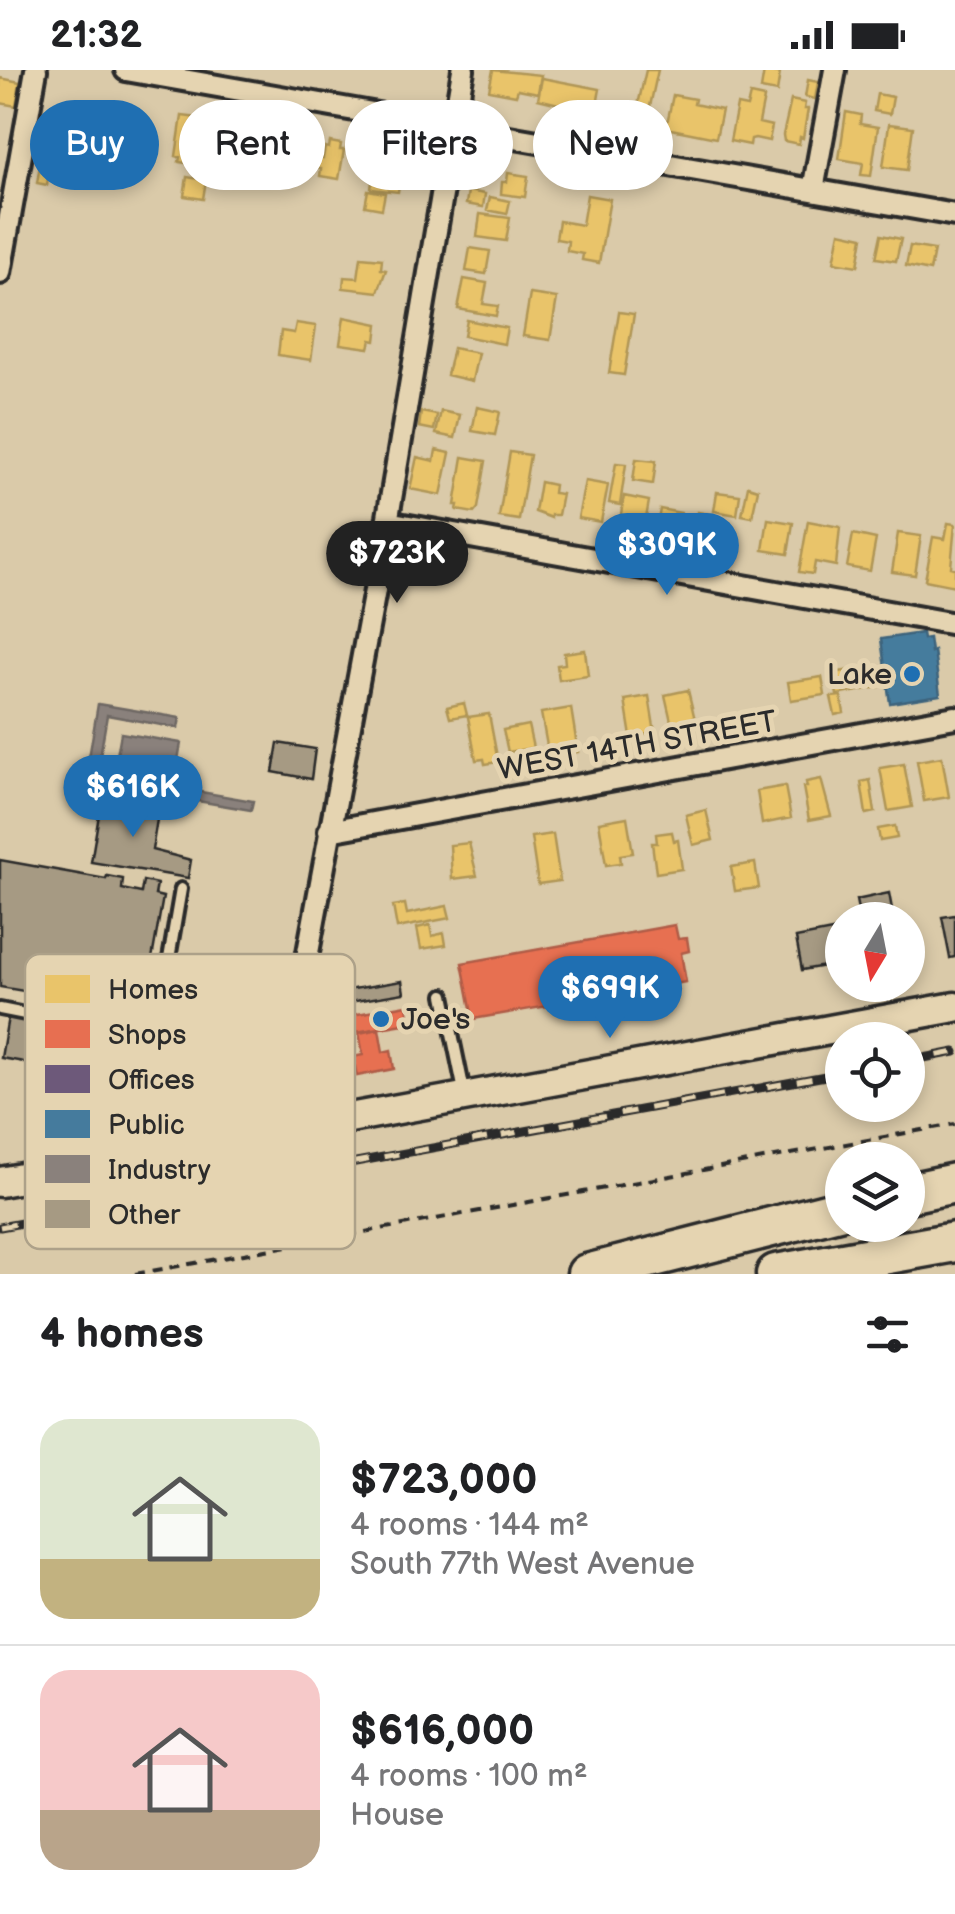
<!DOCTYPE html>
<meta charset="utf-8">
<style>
body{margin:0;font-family:"Balsamiq Sans",sans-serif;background:#f2f2f2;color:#202124;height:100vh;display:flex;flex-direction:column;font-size:38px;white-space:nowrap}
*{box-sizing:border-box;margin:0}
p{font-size:32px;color:#757577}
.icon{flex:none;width:55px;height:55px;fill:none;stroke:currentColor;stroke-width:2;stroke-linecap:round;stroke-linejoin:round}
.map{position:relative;height:1204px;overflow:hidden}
.panel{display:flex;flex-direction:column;background:#fff;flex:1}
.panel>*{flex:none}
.top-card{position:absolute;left:30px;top:30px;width:895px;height:90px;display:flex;gap:20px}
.needle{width:65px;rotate:190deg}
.fabs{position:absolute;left:825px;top:832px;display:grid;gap:20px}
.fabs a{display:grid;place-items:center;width:100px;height:100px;border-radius:50%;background:#fff;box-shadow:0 5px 15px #0003;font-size:50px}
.price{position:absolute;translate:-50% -85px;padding:0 22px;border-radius:35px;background:#1f6fb2;color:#fff;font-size:32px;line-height:65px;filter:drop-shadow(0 2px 5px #0008)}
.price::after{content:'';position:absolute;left:50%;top:60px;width:30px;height:22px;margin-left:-15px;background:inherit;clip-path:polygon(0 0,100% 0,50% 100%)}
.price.on{background:#222;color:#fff}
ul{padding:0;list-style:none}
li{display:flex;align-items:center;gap:30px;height:250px;padding:0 40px}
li+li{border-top:2px solid #e0e0e0}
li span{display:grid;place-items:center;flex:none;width:280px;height:200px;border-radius:30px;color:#555}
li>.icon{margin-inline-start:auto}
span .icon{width:120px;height:120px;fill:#fffc;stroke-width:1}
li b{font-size:42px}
h2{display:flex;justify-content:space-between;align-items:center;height:120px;padding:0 40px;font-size:42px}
.pill{padding:0 35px;border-radius:45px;background:#fff;box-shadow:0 5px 15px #0003;font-size:35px;line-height:90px}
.pill.on{background:#1f6fb2;color:#fff}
.status{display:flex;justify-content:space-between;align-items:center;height:70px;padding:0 50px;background:#fff;direction:ltr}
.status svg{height:28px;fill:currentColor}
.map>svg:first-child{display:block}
.homes{fill:#e9c46a;stroke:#b09657;stroke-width:2.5}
.shops{fill:#e76f51;stroke:#af5b46;stroke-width:2.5}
.public{fill:#457b9d;stroke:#3d637b;stroke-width:2.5}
.industry{fill:#8a817c;stroke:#6e6764;stroke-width:2.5}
.building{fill:#a69a83;stroke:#2b2b2b;stroke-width:2.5}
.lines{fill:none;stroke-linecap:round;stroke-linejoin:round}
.service-casing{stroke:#2b2b2b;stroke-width:18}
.minor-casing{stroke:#2b2b2b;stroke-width:28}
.secondary-casing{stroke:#2b2b2b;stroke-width:35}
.motorway-casing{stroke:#2b2b2b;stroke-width:45}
.path{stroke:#2b2b2b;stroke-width:4;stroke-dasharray:10 8;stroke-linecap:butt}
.service{stroke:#e5d4b1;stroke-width:10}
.minor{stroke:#e5d4b1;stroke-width:20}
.secondary{stroke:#e5d4b1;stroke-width:28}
.motorway{stroke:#e5d4b1;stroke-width:38}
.rail-casing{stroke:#2b2b2b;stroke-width:9}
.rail{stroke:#e5d4b1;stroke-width:5;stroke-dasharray:15;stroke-linecap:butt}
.poi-dot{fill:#1f6fb2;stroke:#e5d4b1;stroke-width:4}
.labels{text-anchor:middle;stroke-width:10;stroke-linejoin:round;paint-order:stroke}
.poi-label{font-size:30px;fill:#2b2b2b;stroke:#e5d4b1;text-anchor:end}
.street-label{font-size:30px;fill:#2b2b2b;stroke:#e5d4b1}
.key{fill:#e5d4b1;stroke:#ada189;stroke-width:2.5}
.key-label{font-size:28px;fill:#2b2b2b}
</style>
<div class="status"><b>21:32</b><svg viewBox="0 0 49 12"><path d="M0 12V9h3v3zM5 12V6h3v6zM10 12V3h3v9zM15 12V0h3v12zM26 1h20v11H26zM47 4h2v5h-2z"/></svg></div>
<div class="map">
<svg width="955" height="1204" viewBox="0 0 955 1204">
<rect width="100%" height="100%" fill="#dacaa9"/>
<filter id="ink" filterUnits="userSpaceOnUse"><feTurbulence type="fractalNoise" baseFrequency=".01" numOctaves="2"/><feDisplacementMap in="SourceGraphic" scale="20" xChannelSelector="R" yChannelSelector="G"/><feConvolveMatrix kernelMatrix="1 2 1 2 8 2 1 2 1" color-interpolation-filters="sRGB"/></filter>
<g filter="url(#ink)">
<!-- homes -->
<path class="homes" d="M493,0L541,5L538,23L518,19L516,25L489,20Z
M646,0H658L647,50L635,48Z
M764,1L780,3L777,22L761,19Z
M0,8L20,12L16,36L0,33Z
M542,8L600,19L596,40L575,36V38L538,29Z
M808,10L818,12L815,29L805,27Z
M877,24L893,27L890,44L874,41Z
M673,25L695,29L694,34L722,40L716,68L666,58Z
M750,25L764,28L759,53L772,56L769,71L755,68L751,69L750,75L730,71L737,35L747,37Z
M791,30L805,33L804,39H808L803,68L800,67L799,74L784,71L783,65Z
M77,32L95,35L94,39L97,40L93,70L68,66L73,36L76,37Z
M846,42L861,45L860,54L878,57L871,106L861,105L863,93L839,89Z
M182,46L199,48L192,94L179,92L180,87L176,86Z
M200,54L213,56L211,72L198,70Z
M889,54L913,57L907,100L883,97Z
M216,56L234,59L226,108L208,105Z
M251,57L273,61L266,99L244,96Z
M330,72L341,74L340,80H344L339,109L320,106L321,99L315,98L317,87L323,88L325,77L329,78Z
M375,88L396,91L394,102L401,103L398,122L371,119Z
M40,94L50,95L47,115L37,113Z
M508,103L528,106L525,127L501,124L502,112H507Z
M187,107L206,110L203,129L184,126Z
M368,120L385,123L382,139L365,136Z
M468,121L485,124L483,137L466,134Z
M587,125L610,129L599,193L582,190L583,184L567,181L568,171L556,169L559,151L582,155Z
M490,127L510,131L507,144L487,140Z
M480,144L510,148L506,171L477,167Z
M840,162L863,167L858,196L834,192Z
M881,165L901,169L896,191L876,188Z
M910,176L934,180L930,201L906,196Z
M470,178L490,181L486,204L466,201Z
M361,187L382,189L381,199L386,200L378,222L343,218L344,207L358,208Z
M464,209L487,213L483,234L498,236L496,246L458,239Z
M530,224L557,228L550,270L523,266Z
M619,242L634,244L624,305L609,303Z
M344,247L378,254L376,271L371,270L369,278L340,274Z
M467,250L507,258L504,274L464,266Z
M296,253L316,256L311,290L278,285L281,261L294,263Z
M453,278L478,283L472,311L447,305Z
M477,337L500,342L495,365L472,361Z
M441,341L460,345L455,368L436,364Z
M421,342L437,345L434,360L419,357Z
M436,380L450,383L441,425L410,419L417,387L434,391Z
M510,382L530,385L519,450L499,447Z
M463,387L486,391L478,438L474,443L457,440L458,435H455Z
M636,389L656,391L653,414L633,411Z
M616,393L626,394L620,435L609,433Z
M585,411L608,415L601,452L578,448Z
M540,412L554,415L553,423L562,424L558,445H551V448L535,442Z
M748,416L758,419L752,447L742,445Z
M717,422L740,425L737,445L714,441Z
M624,426L649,431L643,466L618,462Z
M660,439L681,443L676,472L655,468Z
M698,442L714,445L708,476L685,472L689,447L697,449Z
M768,449L793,453L788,484L763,480Z
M808,451L840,457L836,496L815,492L813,504L799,502Z
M948,453L955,454L951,497L955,498V516L925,510L933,467L945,469Z
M712,462L726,464L723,480L710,478Z
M898,463L921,466L915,505L892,502Z
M853,464L876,469L870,501L847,497Z
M585,580L588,606L559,610L557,595L565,594L564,583Z
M874,596L879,617L837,625L833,603Z
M822,607L825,625L791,630L788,612Z
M688,620L696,654L673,660L665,625Z
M649,626L655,663L631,667L625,630Z
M841,626L844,643L835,645L831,627Z
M464,633L467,645L450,648L447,637Z
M571,638L578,682L549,687L541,643Z
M489,644L498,692L485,694L484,689L476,690L468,647Z
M528,655L533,678L508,682L503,660Z
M942,687L949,727L924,731L917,691Z
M904,694L912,737L888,741L880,698Z
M821,709L831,746L809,750L803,717H807L806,712Z
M870,710L875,742L866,744L861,712Z
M785,716L791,748L762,754L757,721Z
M706,740L713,770L693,775L686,745Z
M627,747L633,783L620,785L621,793L606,795L599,752Z
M895,756L897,768L880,771L878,759Z
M672,762L674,771L678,770L682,799L656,803L652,773H657L656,764Z
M553,764L560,811L538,814L531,767Z
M469,773L477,806L452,809L450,775Z
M755,793L759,818L735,821L731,797Z
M405,834L407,844L447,836L450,848L397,858L393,836Z
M430,855L432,866L444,863L446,875L421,879L417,858Z"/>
<!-- shops -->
<path class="shops" d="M675,855L678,869L687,868L689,881L681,883L686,912L473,949L462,893Z
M407,935L410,953L356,962L352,945Z
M379,959L383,982L391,980L394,999L357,1006L353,987L363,985L359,963Z"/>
<!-- public -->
<path class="public" d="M922,563L923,569L929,568L931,582L934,581L940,625L890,633L881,569Z"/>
<!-- industry -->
<path class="industry" d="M98,634L180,648L178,658L107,645L97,704L253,731L251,740L85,712Z
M121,663L181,673L176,701L116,691Z"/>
<!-- building -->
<path class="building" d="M278,673L315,679L311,709L273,702Z
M102,727L159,737L152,780L191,790L188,808L91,792Z
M0,790L106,809L107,806L123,809L122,819L141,823L143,811L157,814L155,825L163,827L141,950L76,938L77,930L0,917Z
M889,823L894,850H860L856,830Z
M955,845V887L950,888L942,847Z
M842,859V893L802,900L796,868Z
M402,911L404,923L343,933L341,921Z
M8,947L49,955L41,995L1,988Z"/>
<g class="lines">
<defs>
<path id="service" d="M444,925L465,1026
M0,939L155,970L137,1085
M155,970L181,819"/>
<path id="minor" d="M126,0L955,145
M813,120L835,0
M0,203L36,0
M387,452L955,554
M329,761L955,647
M275,1061L383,477L463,0"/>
<path id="secondary" d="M0,1112L955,937"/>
<path id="motorway" d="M908,1123L955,1113
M587,1204L842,1139
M776,1204L955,1172"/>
</defs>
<!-- service casing -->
<use href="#service" class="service-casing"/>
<!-- minor casing -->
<use href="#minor" class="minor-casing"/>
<!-- secondary casing -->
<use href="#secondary" class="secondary-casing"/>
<!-- motorway casing -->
<use href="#motorway" class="motorway-casing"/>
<!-- path -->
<path class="path" d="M135,1204L955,1054"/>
<!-- service -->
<use href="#service" class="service"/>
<!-- minor -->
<use href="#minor" class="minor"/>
<!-- secondary -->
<use href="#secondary" class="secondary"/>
<!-- motorway -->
<use href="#motorway" class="motorway"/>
<defs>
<path id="rail" d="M908,991L955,982
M0,1157L842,1003"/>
</defs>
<!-- rail casing -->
<use href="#rail" class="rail-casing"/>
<!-- rail -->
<use href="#rail" class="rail"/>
</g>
</g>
<!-- markers -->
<g class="poi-dot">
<circle cx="912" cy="604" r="10"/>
<circle cx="381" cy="949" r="10"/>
</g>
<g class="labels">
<!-- poi labels -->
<g class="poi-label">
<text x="892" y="614">Lake</text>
<text x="401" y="959" text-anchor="start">Joe's</text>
</g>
<!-- street labels -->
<g class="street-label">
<text transform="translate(637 675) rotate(-10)" y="10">WEST 14TH STREET</text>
</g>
</g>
<!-- legend -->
<rect x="25" y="884" width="330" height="295" rx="15" class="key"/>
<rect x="45" y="905" width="45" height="28" fill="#e9c46a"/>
<rect x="45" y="950" width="45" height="28" fill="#e76f51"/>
<rect x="45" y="995" width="45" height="28" fill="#6d597a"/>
<rect x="45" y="1040" width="45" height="28" fill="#457b9d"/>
<rect x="45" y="1085" width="45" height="28" fill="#8a817c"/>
<rect x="45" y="1130" width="45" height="28" fill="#a69a83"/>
<g class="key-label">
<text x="108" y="929">Homes</text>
<text x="108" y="974">Shops</text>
<text x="108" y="1019">Offices</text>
<text x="108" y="1064">Public</text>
<text x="108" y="1109">Industry</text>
<text x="108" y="1154">Other</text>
</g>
</svg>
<div class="fabs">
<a><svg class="needle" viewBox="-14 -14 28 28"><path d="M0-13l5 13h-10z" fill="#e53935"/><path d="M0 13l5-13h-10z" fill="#757577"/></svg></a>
<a><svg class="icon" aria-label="locate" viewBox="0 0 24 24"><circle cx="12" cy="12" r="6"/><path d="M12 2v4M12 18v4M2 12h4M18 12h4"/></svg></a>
<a><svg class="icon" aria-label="layers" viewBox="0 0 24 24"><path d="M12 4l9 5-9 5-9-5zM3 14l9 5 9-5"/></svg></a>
</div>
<b class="price" style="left:667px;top:528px">$309K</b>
<b class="price on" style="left:397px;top:536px">$723K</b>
<b class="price" style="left:133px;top:770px">$616K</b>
<b class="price" style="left:610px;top:971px">$699K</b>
<div class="top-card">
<a class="pill on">Buy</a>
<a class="pill">Rent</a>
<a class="pill">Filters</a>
<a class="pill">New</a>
</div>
</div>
<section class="panel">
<h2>4 homes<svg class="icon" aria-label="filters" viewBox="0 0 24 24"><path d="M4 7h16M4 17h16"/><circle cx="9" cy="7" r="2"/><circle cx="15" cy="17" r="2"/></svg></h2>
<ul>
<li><span style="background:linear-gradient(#dfe7d0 70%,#c2b280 0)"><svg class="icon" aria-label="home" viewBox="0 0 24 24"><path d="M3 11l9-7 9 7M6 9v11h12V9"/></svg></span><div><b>$723,000</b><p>4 rooms · 144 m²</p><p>South 77th West Avenue</p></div></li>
<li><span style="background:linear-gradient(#f6c9c9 70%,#b9a48a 0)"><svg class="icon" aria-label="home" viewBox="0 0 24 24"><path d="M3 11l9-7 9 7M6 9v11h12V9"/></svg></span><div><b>$616,000</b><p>4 rooms · 100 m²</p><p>House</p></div></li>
</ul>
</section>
